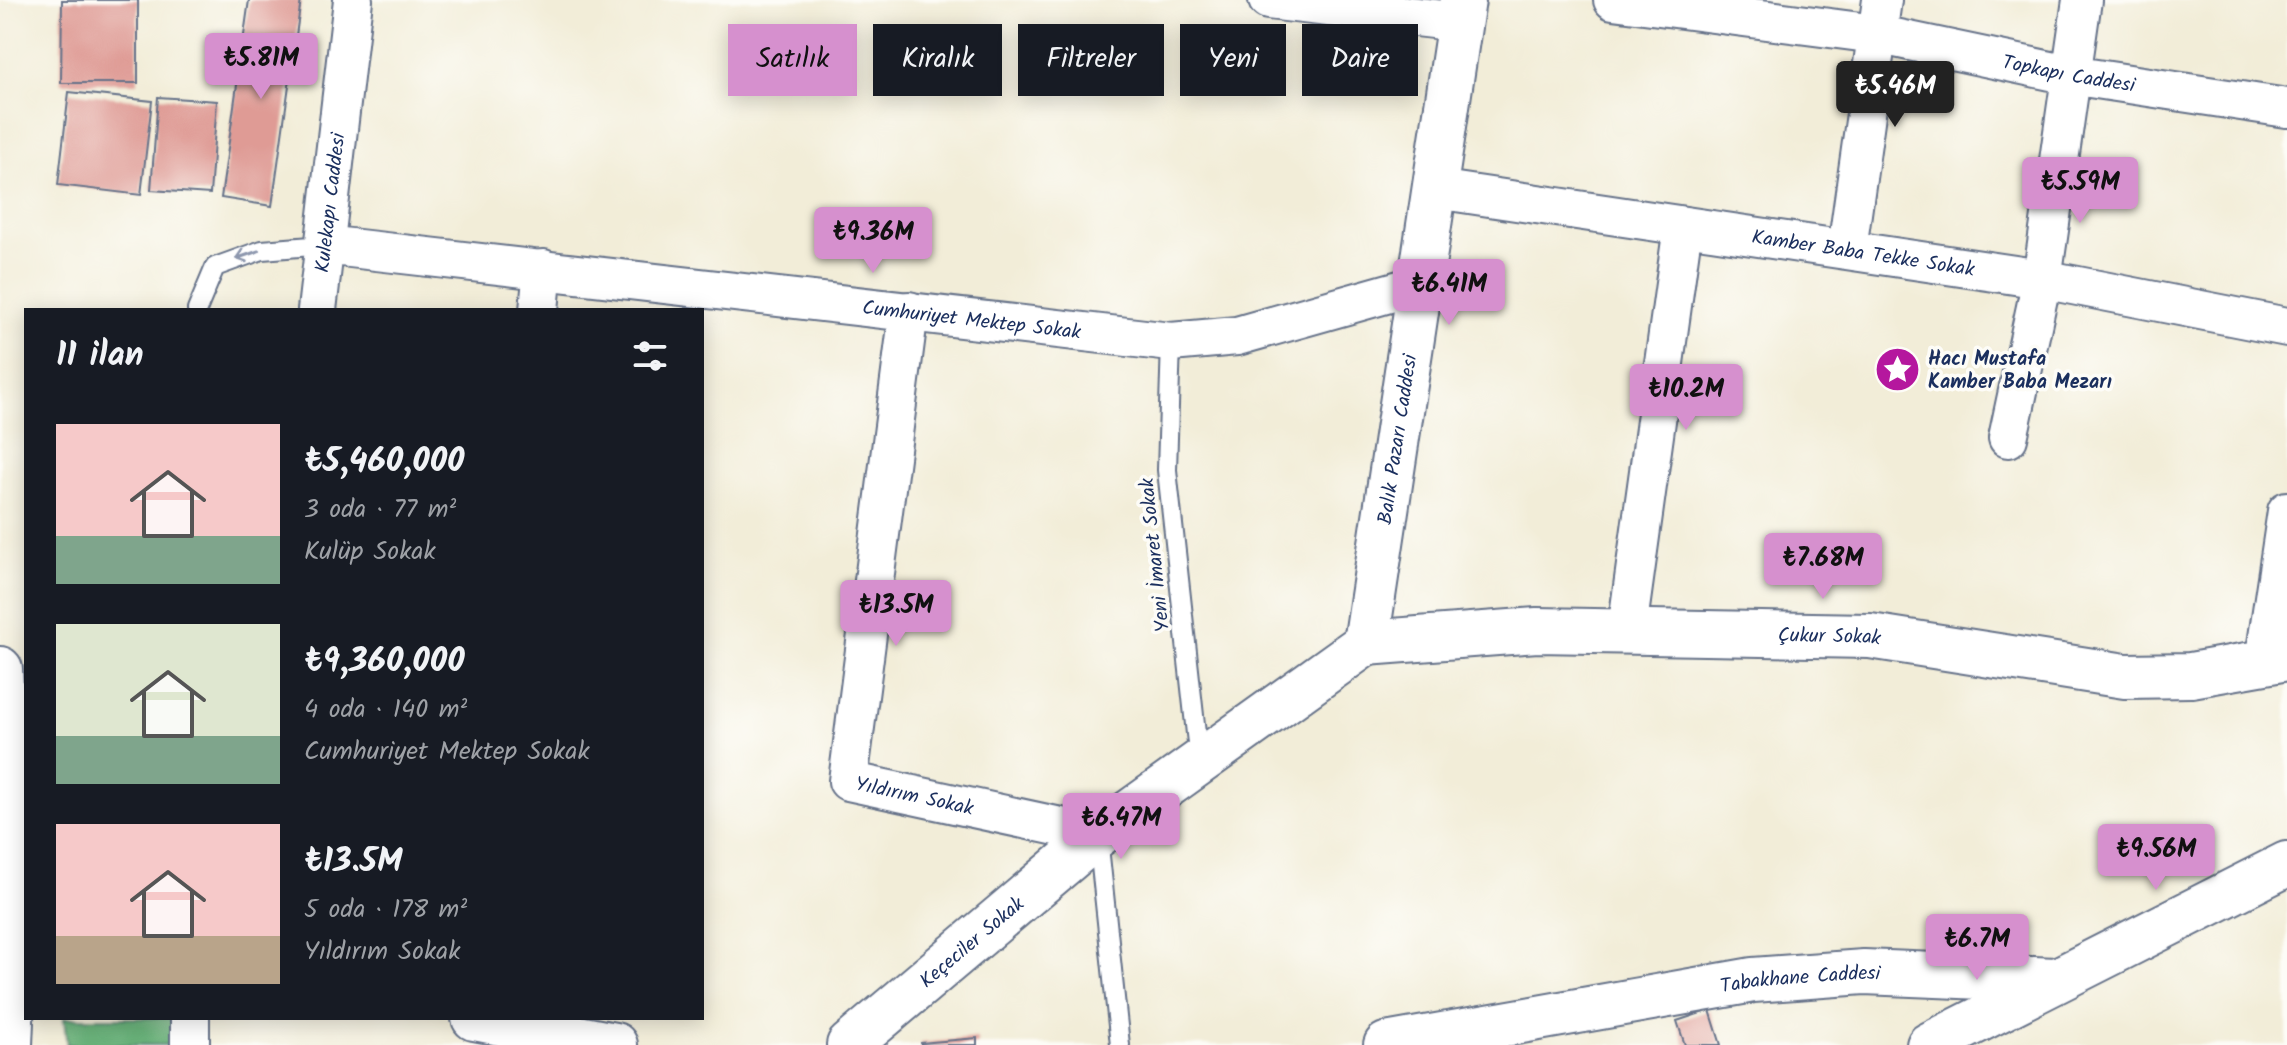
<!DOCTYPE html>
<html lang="tr">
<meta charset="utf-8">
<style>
body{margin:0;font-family:Kalam,sans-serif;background:#20242c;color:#f1f3f6;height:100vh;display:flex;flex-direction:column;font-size:30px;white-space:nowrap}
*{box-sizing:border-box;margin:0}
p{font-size:26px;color:#9ea1a6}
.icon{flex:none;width:44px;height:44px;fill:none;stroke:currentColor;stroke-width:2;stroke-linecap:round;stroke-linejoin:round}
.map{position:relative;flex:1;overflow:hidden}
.side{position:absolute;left:24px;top:308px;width:680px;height:712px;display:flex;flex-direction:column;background:#171b24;border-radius:0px;box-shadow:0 4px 20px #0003}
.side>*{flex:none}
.guide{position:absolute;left:728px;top:24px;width:760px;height:72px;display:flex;gap:16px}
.price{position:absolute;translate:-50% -68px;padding:0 18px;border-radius:8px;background:#d690ce;color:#111;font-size:26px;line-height:52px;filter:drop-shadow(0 2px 4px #0008)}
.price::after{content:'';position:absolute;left:50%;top:48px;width:24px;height:18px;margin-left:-12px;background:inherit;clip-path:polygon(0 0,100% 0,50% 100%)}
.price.current{background:#222;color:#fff}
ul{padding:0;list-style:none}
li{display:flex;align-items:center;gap:24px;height:200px;padding:0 32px}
li span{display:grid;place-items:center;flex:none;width:224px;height:160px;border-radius:0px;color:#555}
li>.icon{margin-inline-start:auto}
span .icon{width:96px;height:96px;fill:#fffc;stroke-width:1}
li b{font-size:34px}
h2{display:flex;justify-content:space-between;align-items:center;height:96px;padding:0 32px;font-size:34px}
.pill{padding:0 28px;border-radius:0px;background:#171b24;box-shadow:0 4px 20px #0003;font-size:28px;line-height:72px}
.pill.current{background:#d690ce;color:#111}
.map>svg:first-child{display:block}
.forest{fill:#68b078;stroke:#42706b;stroke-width:2}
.building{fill:#df9b95}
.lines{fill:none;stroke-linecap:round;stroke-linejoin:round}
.lane-casing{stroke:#667289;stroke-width:22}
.street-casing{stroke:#667289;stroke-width:42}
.secondary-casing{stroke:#667289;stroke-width:48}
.primary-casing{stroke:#667289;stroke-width:48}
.lane{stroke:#fff;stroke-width:18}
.street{stroke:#fff;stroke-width:38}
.secondary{stroke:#fff;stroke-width:44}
.primary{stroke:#fff;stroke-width:44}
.oneway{stroke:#8d97ae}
.labels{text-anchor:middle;stroke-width:7;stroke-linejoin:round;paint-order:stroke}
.street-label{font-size:20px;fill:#1b2f5e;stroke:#fdfcf7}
.poi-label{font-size:20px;font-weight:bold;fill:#1b2f5e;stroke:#fdfcf7;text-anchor:start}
</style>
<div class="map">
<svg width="2287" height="1045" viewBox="0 0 2287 1045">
<rect width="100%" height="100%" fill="#fdfcf7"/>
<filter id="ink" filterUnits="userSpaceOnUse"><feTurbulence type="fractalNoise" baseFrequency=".0125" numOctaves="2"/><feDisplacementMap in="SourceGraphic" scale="16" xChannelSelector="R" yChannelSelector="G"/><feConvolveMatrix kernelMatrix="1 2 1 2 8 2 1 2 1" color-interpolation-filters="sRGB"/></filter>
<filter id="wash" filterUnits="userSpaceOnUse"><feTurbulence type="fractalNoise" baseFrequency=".006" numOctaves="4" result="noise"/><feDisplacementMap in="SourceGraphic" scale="32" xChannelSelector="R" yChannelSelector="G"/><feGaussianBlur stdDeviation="1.8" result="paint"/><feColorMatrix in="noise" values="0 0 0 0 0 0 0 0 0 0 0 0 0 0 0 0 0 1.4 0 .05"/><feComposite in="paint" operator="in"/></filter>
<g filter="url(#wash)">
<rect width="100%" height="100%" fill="#f2edd8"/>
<!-- forest -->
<path class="forest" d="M64,1018H172L171,1045H67Z"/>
<g id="blocks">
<!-- building -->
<path class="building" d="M62,0H138V83H61Z
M249,0H301L272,206L221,198Z
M69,92L152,101L141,195L58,185Z
M158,97L217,101L210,194L151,190Z
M1710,1010L1721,1045H1685L1677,1021Z
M977,1038V1045H921V1043Z"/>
</g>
</g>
<g filter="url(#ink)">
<use href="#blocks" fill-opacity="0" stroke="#667289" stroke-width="2"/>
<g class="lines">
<defs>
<path id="lane" d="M197,310L215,267L262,250L324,245
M1171,342L1167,470L1199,761
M1098,837L1120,1045"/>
<g id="street">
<path d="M1268,0L1460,22"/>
<path id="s1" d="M1613,0L1876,34L2070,75L2287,108"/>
<path id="s2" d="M1436,189L2042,279L2287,327"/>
<path id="s3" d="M324,245L1171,342L1237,336L1421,284"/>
<path d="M1847,249L1882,0"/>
<path id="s4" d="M317,310L353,0"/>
<path d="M539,310L543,269"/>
<path id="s5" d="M909,311L848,781L1098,835"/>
<path d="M2008,438L2042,279L2082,0"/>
<path d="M1627,630L1683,226"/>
<path d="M2264,664L2287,511"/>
<path d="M190,1018V1045"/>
</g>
<g id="secondary">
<path id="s6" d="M1366,643L1537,630L1870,636L2125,676L2191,675L2287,658"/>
<path id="s7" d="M1366,643L1463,0"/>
<path d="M474,1018L615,1045"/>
<path d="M10,1045L14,951L26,952"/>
<path id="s8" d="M849,1045L1098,835L1366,643"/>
<path id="s9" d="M1386,1045L1753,980L1864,972L2056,980"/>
<path d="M1929,1045L2287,864"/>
</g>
<path id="primary" d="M0,669L14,951L0,976"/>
</defs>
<!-- lane casing -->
<use href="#lane" class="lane-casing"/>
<!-- street casing -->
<use href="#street" class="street-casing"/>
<!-- secondary casing -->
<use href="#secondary" class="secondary-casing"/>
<!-- primary casing -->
<use href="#primary" class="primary-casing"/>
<!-- lane -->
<use href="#lane" class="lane"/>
<!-- street -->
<use href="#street" class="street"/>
<!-- secondary -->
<use href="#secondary" class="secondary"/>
<!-- primary -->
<use href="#primary" class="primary"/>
</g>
<!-- one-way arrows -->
<defs><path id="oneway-shaft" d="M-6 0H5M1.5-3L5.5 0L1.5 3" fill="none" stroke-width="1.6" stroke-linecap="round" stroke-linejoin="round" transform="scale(2)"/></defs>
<use class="oneway" href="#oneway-shaft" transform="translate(247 255) rotate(161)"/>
</g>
<!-- icons -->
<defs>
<symbol id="sight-disc" viewBox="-11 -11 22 22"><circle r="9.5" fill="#b5179e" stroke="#fdfcf7"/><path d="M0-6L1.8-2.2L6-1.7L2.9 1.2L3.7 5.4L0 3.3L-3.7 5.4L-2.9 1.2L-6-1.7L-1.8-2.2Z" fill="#fff"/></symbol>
</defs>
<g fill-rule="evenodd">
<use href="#sight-disc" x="1872" y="344" width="51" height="51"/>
</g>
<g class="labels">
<!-- street labels -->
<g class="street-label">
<text dy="7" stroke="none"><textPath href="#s1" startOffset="462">Topkapı Caddesi</textPath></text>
<text dy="7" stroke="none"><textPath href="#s4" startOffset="108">Kulekapı Caddesi</textPath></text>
<text dy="7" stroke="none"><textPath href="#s2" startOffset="432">Kamber Baba Tekke Sokak</textPath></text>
<text dy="7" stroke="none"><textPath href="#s3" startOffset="652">Cumhuriyet Mektep Sokak</textPath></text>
<text dy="7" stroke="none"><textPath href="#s7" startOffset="206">Balık Pazarı Caddesi</textPath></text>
<text transform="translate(1154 555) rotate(-96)" y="7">Yeni İmaret Sokak</text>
<text dy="7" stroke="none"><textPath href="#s6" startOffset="464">Çukur Sokak</textPath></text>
<text dy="7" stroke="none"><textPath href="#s5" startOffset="542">Yıldırım Sokak</textPath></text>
<text dy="7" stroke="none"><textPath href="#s8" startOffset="160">Keçeciler Sokak</textPath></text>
<text dy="7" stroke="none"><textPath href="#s9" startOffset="420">Tabakhane Caddesi</textPath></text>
</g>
<!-- poi labels -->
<g class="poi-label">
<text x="1928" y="365">Hacı Mustafa<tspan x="1928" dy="23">Kamber Baba Mezarı</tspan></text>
</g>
</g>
</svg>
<b class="price" style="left:261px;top:101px">₺5.81M</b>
<b class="price current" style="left:1895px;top:129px">₺5.46M</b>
<b class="price" style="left:2080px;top:225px">₺5.59M</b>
<b class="price" style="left:873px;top:275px">₺9.36M</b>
<b class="price" style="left:1449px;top:327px">₺6.41M</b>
<b class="price" style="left:1686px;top:432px">₺10.2M</b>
<b class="price" style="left:1823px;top:601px">₺7.68M</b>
<b class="price" style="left:896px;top:648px">₺13.5M</b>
<b class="price" style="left:1121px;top:861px">₺6.47M</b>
<b class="price" style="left:2156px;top:892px">₺9.56M</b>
<b class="price" style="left:1977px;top:982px">₺6.7M</b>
<div class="guide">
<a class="pill current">Satılık</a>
<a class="pill">Kiralık</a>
<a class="pill">Filtreler</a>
<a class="pill">Yeni</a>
<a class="pill">Daire</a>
</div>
<section class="side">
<h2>11 ilan<svg class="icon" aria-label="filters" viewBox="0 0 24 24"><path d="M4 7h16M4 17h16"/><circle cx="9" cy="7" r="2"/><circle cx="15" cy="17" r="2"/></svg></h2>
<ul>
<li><span style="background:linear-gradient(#f6c9c9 70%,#7fa58c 0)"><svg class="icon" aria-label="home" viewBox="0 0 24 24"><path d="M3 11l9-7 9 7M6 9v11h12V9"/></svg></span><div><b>₺5,460,000</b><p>3 oda · 77 m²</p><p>Kulüp Sokak</p></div></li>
<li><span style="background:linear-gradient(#dfe7d0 70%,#7fa58c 0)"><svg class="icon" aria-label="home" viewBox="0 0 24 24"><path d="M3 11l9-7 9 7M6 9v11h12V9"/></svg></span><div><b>₺9,360,000</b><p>4 oda · 140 m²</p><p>Cumhuriyet Mektep Sokak</p></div></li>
<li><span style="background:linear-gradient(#f6c9c9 70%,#b9a48a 0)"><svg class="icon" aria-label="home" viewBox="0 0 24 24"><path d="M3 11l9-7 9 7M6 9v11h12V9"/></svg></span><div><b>₺13.5M</b><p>5 oda · 178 m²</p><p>Yıldırım Sokak</p></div></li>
</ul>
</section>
</div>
